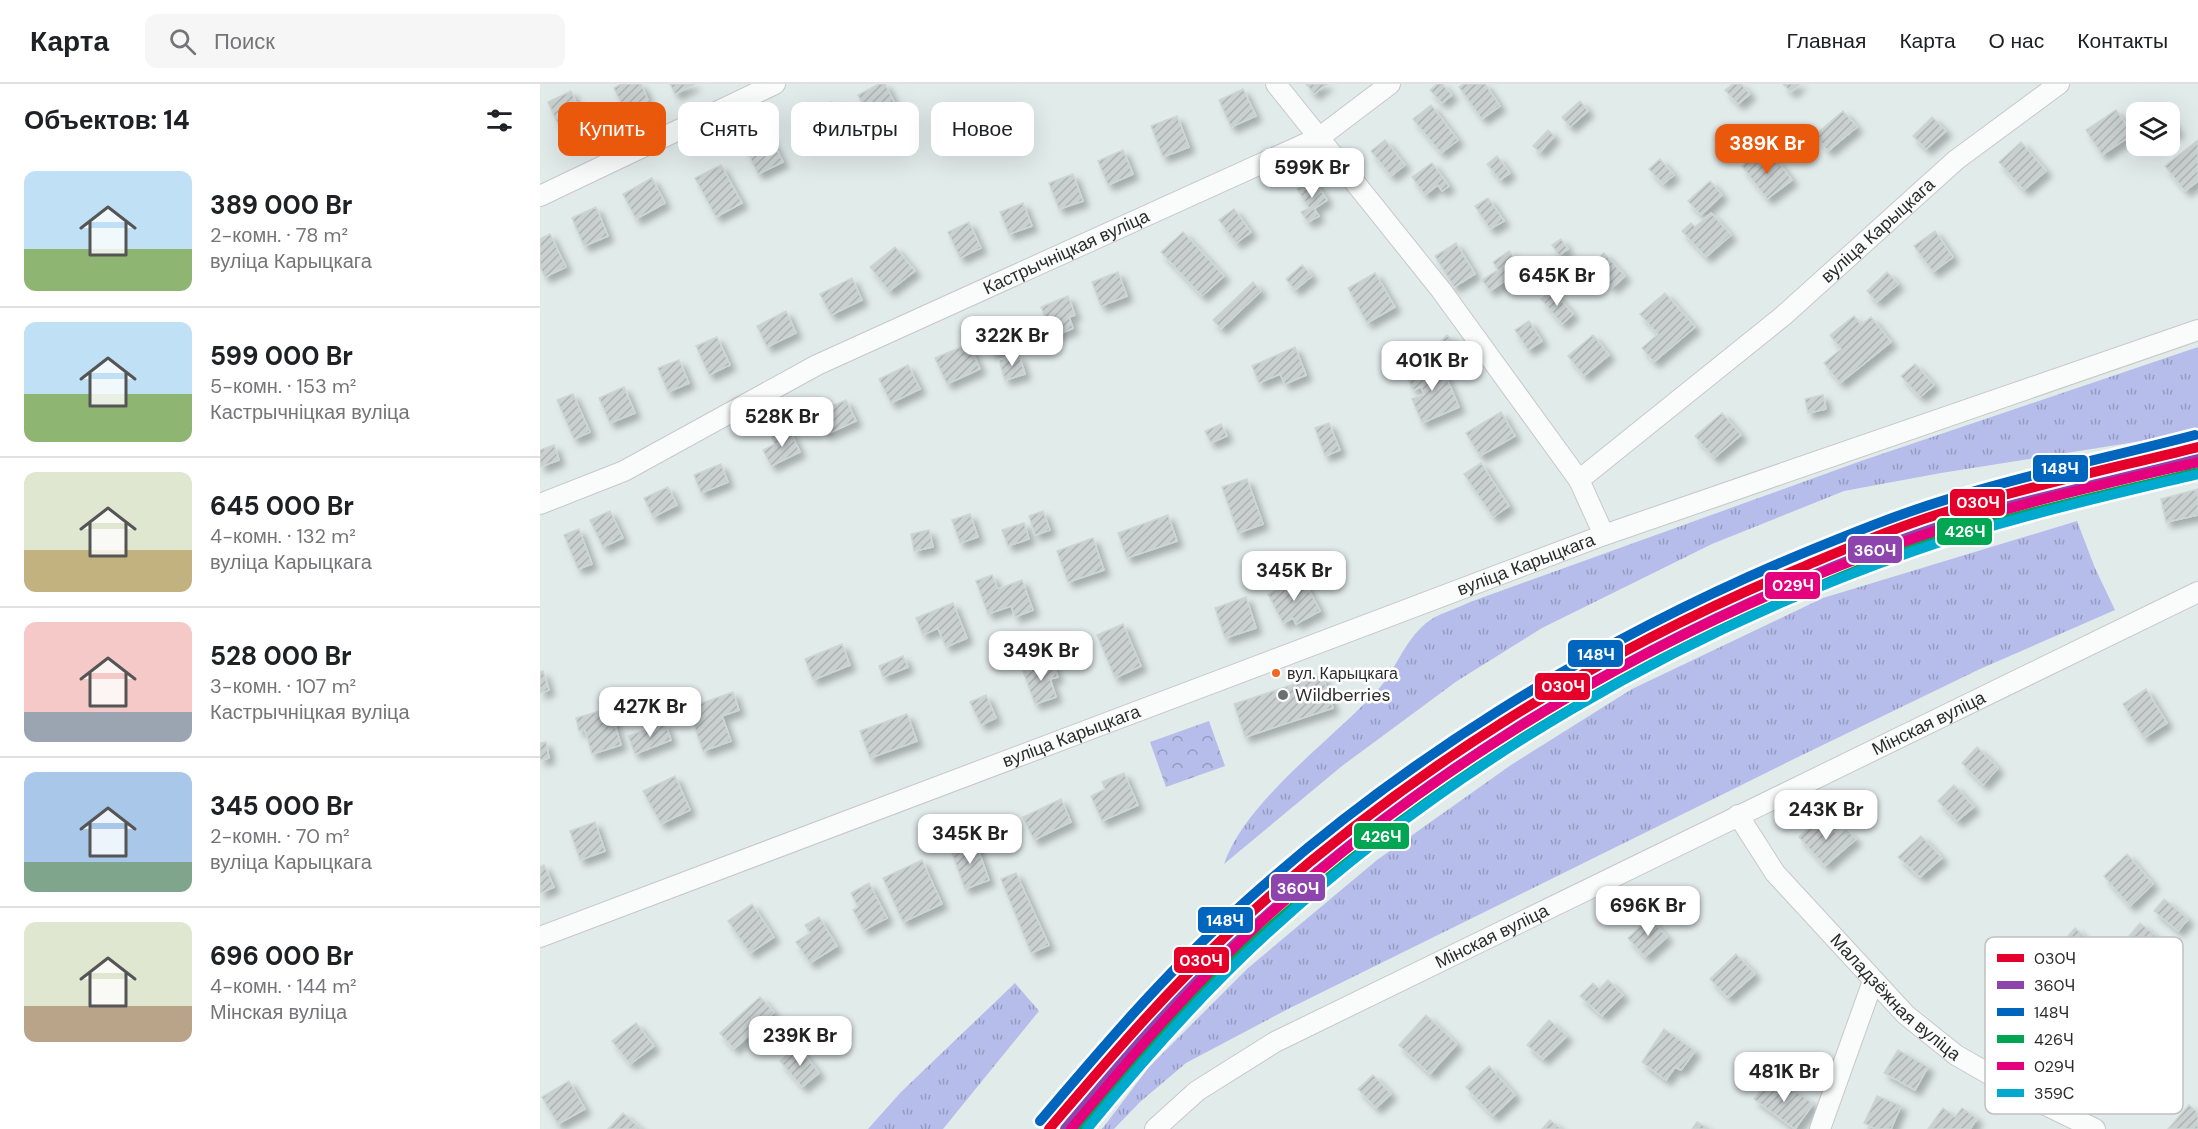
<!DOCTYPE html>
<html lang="ru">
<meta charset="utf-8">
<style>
body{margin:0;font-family:"DM Sans",sans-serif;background:#f6f6f6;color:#202124;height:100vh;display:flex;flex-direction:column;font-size:22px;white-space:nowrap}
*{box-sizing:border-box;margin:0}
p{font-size:20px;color:#757577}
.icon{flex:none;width:33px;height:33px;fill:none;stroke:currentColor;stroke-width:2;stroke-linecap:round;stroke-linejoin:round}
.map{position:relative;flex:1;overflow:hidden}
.side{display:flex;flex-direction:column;background:#fff;width:540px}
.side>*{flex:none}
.top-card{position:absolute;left:18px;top:18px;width:570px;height:54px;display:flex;gap:12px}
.tools{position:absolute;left:1586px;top:18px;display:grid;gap:12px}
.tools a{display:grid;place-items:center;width:54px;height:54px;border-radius:12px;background:#fff;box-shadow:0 6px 24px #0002;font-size:30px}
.price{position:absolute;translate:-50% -51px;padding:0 14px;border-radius:12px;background:#fff;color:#222;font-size:20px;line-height:39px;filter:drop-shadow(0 2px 3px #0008)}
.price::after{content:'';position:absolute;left:50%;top:36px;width:18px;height:14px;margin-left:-9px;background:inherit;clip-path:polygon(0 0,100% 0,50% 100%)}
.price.active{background:#ea580c;color:#fff}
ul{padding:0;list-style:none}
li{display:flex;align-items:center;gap:18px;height:150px;padding:0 24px}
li+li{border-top:2px solid #e0e0e0}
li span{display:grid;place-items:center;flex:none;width:168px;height:120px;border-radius:12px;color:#555}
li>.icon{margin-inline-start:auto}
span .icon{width:72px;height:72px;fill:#fffc;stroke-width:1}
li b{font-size:26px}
h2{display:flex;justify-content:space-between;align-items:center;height:72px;padding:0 24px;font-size:26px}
.chip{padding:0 21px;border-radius:12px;background:#fff;box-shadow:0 6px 24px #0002;font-size:21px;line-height:54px}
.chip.active{background:#ea580c;color:#fff}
header{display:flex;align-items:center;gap:36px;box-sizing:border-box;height:84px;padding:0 30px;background:#fff;border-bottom:2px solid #e0e0e0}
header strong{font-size:28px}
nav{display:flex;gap:33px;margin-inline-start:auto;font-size:21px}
.search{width:420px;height:54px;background:#f6f6f6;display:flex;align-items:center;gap:15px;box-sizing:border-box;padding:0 21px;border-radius:12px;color:#757577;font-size:22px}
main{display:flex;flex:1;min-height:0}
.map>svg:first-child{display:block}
.grass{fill:url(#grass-tufts)}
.forest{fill:url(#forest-crowns)}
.building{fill:url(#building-hatch);stroke:#cdd6d5;stroke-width:1.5;filter:url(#shadow)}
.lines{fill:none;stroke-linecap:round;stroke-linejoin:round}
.minor-casing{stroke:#c7c8c7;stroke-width:22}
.minor{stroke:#fafcfc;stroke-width:20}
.rail-1-casing{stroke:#fff;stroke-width:15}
.rail-2-casing{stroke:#fff;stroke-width:15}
.rail-3-casing{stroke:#fff;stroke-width:15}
.rail-4-casing{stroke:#fff;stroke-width:15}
.rail-5-casing{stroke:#fff;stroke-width:15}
.rail-6-casing{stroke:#fff;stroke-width:15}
.rail-1{stroke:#e4002b;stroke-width:10}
.rail-2{stroke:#8e44ad;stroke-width:10}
.rail-3{stroke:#0065bd;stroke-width:10}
.rail-4{stroke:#00a651;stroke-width:10}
.rail-5{stroke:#e5007d;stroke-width:10}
.rail-6{stroke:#00a9ce;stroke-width:10}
.bus-dot{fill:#f26522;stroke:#fff;stroke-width:2}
.poi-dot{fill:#6b6f6e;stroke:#fff;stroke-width:2}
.labels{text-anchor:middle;stroke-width:5;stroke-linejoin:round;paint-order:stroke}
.bus-label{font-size:16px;fill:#2c2c2c;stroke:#fff;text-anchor:start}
.street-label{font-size:18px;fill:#2c2c2c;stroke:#fff}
.poi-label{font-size:18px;fill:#2c2c2c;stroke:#fff;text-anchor:start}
.key{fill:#fff;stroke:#c0c0c0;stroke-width:1.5}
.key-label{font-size:16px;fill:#2c2c2c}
.line-badge{stroke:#fff;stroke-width:2}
.badge-label{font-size:16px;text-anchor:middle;font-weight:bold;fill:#fff}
</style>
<header>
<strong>Карта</strong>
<div class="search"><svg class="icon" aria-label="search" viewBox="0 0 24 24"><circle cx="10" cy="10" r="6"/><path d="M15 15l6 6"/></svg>Поиск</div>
<nav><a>Главная</a><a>Карта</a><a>О нас</a><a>Контакты</a></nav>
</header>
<main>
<section class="side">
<h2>Объектов: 14<svg class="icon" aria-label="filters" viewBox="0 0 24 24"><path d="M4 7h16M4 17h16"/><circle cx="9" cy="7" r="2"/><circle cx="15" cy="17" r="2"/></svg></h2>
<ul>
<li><span style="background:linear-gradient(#bfe0f5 65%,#8fb573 0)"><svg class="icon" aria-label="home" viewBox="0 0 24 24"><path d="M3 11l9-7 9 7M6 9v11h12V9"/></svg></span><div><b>389 000 Br</b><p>2-комн. · 78 m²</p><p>вуліца Карыцкага</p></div></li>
<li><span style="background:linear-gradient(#bfe0f5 60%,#8fb573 0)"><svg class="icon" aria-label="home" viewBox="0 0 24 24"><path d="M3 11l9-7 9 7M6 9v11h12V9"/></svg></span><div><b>599 000 Br</b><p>5-комн. · 153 m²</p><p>Кастрычніцкая вуліца</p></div></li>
<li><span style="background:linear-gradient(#dfe7d0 65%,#c2b280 0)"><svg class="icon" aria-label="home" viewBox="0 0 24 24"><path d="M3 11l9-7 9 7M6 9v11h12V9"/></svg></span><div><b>645 000 Br</b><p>4-комн. · 132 m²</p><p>вуліца Карыцкага</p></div></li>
<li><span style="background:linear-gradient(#f6c9c9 75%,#9aa5b1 0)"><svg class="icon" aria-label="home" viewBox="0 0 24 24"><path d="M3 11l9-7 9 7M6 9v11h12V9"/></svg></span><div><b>528 000 Br</b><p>3-комн. · 107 m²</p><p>Кастрычніцкая вуліца</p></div></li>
<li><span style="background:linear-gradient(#a9c7e8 75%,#7fa58c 0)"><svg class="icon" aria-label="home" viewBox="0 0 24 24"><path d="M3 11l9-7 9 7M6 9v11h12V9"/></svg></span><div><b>345 000 Br</b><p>2-комн. · 70 m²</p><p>вуліца Карыцкага</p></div></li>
<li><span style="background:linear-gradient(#dfe7d0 70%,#b9a48a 0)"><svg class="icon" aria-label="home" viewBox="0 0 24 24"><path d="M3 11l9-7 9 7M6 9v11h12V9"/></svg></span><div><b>696 000 Br</b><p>4-комн. · 144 m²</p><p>Мінская вуліца</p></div></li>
</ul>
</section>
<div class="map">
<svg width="1658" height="1045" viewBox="0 0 1658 1045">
<defs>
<pattern id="grass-tufts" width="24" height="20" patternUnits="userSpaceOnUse" patternTransform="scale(1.5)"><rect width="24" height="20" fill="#b7bdeb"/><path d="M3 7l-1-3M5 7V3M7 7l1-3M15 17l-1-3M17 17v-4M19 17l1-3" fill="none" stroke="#959abf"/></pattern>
<pattern id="forest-crowns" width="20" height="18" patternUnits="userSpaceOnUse" patternTransform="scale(1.5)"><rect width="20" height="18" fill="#b7bdeb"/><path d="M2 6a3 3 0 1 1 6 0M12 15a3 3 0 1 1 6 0" fill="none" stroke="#959abf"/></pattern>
<pattern id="building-hatch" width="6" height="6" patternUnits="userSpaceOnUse" patternTransform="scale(1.5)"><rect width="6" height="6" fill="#c9d0cf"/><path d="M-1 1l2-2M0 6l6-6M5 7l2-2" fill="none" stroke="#adb3b2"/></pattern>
<filter id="shadow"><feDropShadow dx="5.5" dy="5.5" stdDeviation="3" flood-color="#0004"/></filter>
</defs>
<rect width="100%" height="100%" fill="#e1ebea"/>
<!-- grass -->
<path class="grass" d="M1658,263V348L1401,389L1304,407L1172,460L1002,544L917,597L802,682L684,780C705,718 791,656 837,607C856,586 863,559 885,540C896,530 916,525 930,518L1321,377Z
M1537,437L1555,484L1575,526L1440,585L1256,674L748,925L646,979L600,1018L574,1045H562L609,983L708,884L837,776L971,681L1092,605L1283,514Z
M475,899L499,927L403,1045H328L361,1008Z"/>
<!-- forest -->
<path class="forest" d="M669,637L685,682L626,703L610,658Z"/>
<!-- building -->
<path class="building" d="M81,0H101L108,16L85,27L74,4Z
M130,0H155L135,10Z
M339,0H345L357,24L332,37L318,11Z
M766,0H787L774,10Z
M897,0H902L912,11L902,19L890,6Z
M924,0H945L960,22L942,35L919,3Z
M1193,0H1201L1210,10L1198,20L1185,6Z
M1243,0H1260L1251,8Z
M703,5L716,32L691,43L679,16Z
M31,7L42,32L33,36L39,50L25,56L8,18Z
M1040,17L1048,27L1030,43L1022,33Z
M291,18L302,41L269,56L258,33Z
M891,21L918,56L901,69L873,35Z
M1576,26L1593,50L1562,71L1546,46Z
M1303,27L1317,43L1288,67L1275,51Z
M637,32L649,63L623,73L611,42Z
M1629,32L1638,47L1629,52Z
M1392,33L1406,47L1386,65L1373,52Z
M1008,46L1014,52L1000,68L993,62Z
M228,49L243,78L218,90L204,61Z
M845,56L865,81L851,92L831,67Z
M1658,56V97L1645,107L1625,82Z
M1481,58L1506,87L1484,106L1459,78Z
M583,66L593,90L568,101L558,77Z
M1217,69L1227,82L1236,75L1252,96L1227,115L1202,82Z
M957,72L970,89L960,96L947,80Z
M1120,75L1134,91L1123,100L1109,85Z
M892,79L909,102L902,107L898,101L885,111L872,93Z
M181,81L202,119L176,133L155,94Z
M533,90L543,117L519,125L509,99Z
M112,94L125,119L96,135L83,110Z
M773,94L787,116L774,125L779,132L768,138L761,128L769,124L757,105Z
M1170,97L1182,111L1161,131L1148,117Z
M948,114L964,137L950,145L935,122Z
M483,119L492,142L469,150L460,128Z
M56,123L68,152L44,162L32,134Z
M694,125L711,148L696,159L679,136Z
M1171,129L1191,151L1166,173L1142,147L1151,139L1155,143Z
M429,138L441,164L420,174L408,148Z
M1395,147L1413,173L1393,188L1374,162Z
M643,148L684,192L662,212L621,168Z
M10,150L26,183L5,193L0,183V155Z
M1021,155L1028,165L1019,171L1012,161Z
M916,159L935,190L914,203L895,172Z
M355,163L375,187L349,207L330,183Z
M969,167L982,185L950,207L942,196L958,186L953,178Z
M1064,169L1085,192L1072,204L1051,180Z
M762,181L772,192L755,206L746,195Z
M578,188L587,212L561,222L552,198Z
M1347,188L1358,200L1337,218L1327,207Z
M835,189L855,223L827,239L808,204Z
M312,194L322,216L291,231L280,210Z
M713,198L721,207L681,245L673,236Z
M1012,206L1033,230L1022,240L1001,215Z
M1125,209L1155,243L1114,278L1102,264L1118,250L1100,230Z
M528,212L535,231L529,233L533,244L513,253L501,223Z
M246,227L256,249L227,263L217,242Z
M1314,232L1321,241L1331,233L1351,258L1300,299L1284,279L1301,265L1290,251Z
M989,237L1002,257L988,266L975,246Z
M468,239L476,261L452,270L444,248Z
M907,251L925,269L913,281L895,263Z
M1053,251L1069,271L1044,292L1028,272Z
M177,253L190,281L169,291L156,262Z
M421,263L423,268L431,265L440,285L407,300L395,274Z
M755,263L766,291L745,300L740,290L719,299L712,282Z
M479,271L485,290L465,296L459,276Z
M139,276L149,299L128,308L118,284Z
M899,276L919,323L882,339L872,315L884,310L881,303L873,306L866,290Z
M1375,280L1394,301L1380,313L1361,292Z
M368,281L380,305L351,319L339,295Z
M84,303L95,329L70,339L59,314Z
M33,310L50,348L34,355L17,316Z
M1283,311L1286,325L1268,329L1265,315Z
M306,316L316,337L285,351L279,337L288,333L285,325Z
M961,328L975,352L940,372L926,349Z
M1182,329L1201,351L1174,374L1155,352Z
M789,339L800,366L785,372L775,344Z
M681,340L687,352L671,359L665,347Z
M249,345L260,368L231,382L223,366L235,360L232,353Z
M14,361L19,376L0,383V366Z
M941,379L969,422L953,433L924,390Z
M181,380L188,398L161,409L154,391Z
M707,395L723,440L698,449L682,403Z
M128,403L137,421L113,433L104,414Z
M1658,405V431L1626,438L1621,415Z
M70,427L83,454L63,463L50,436Z
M503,427L510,446L495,451L489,432Z
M430,430L438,453L420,459L412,436Z
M628,431L637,457L587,474L578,449Z
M484,439L489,455L468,462L462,446Z
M39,445L52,480L38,485L24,451Z
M389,446L393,463L374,467L371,450Z
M553,454L564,486L528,498L517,467Z
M452,491L458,505L482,496L493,526L475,533L471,522L448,530L436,497Z
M762,493L780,527L756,540L753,534L743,539L728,510Z
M706,513L716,544L685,554L675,524Z
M413,519L427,554L406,563L398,544L383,551L376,534Z
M583,540L601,582L575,594L557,551Z
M302,560L310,581L273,596L265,575Z
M363,572L368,583L343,593L339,582Z
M512,577L518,593L510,595L516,613L495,620L483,587Z
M3,587L9,606L0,609V588Z
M782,591L793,624L705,653L694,620Z
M1606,605L1627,639L1604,654L1583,620Z
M193,608L199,626L182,632L191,657L163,667L148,624Z
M446,611L456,634L441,641L430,618Z
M70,624L81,661L52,670L45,646L39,647L36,634Z
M367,630L377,657L330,674L320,647Z
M125,639L131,656L95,670L88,652Z
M6,658L9,674L0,676V659Z
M1437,663L1458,684L1443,701L1422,679Z
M584,689L598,721L562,737L551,712L565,705L562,698Z
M135,692L150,726L121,740L103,707Z
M1414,701L1434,723L1417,737L1398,717Z
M521,715L531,738L494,756L483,733Z
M1280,733L1298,751L1306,746L1316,755L1285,782L1259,753Z
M55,738L65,767L40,776L30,747Z
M1381,752L1402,774L1380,793L1358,773Z
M435,757L449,796L425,805L411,766Z
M1587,770L1613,800L1590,822L1564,792Z
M382,776L402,820L363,838L343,794Z
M4,781L14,803L0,809V783Z
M476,789L509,861L491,869L461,795Z
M329,799L347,834L324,846L313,826L318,823L311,809Z
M1624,815L1648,835L1638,847L1614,827Z
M212,820L234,853L210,869L188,837Z
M279,833L297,862L270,879L256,858L270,849L265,841Z
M1110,834L1127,853L1105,873L1088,854Z
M1600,839L1622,857L1607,875L1585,857Z
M1535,844L1550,858L1526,885L1511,871Z
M1196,870L1215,890L1188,914L1170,895Z
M1068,896L1083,911L1062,932L1040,912L1053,899L1059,905Z
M220,913L234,928L194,965L180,949Z
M886,931L917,960L890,990L859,961Z
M1009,936L1027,952L1003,975L987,961Z
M96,939L114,962L90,980L72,957Z
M1124,945L1155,967L1141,986L1135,983L1126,996L1102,978Z
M258,962L279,989L262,1003L240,977Z
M1358,966L1388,983L1375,1006L1344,989Z
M949,982L975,1011L953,1032L926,1003Z
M833,991L851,1010L836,1024L818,1005Z
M29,997L45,1025L18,1040L2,1013Z
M1227,997L1237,1004L1242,997L1273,1020L1255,1045L1214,1015Z
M1337,1012L1361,1022L1351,1045H1336L1324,1039Z
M1649,1021L1658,1029V1045H1628Z
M1403,1024L1415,1033L1422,1024L1437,1035L1430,1045H1388Z
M83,1029L101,1045H68Z
M1010,1036L1021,1045H1002Z
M1157,1038L1169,1045H1152Z"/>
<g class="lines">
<defs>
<g id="minor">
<path d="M736,0L901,206L1039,396"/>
<path d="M0,112L235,0"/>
<path id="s1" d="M0,420L84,387L277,281L780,53L850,0"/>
<path id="s2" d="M1064,451L1039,396L1243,232L1416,76L1519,0"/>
<path id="s3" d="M1198,731L1235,789L1366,931L1416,971L1489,1013L1555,1045"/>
<path id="s4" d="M0,853L1064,451L1658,246"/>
<path id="s5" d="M615,1045L657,1007L735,958L1658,508"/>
<path d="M1280,1045L1333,897"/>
</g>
</defs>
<!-- minor casing -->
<use href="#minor" class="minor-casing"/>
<!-- minor -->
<use href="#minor" class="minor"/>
<defs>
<path id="rail-1" d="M509,1045C567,977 625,909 690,848C857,693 1054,569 1265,482C1315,461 1366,439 1419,424C1497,400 1578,383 1658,363"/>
<path id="rail-2" d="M525,1045C580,980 636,914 699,856C865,702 1061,579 1271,492C1320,471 1371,451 1422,435C1500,412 1580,395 1658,375"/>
<path id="rail-3" d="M500,1037C558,969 616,900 682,839C851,681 1052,557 1266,468C1315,448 1364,428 1415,413C1493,389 1575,372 1655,351"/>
<path id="rail-4" d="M541,1045C594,983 647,920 707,864C874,711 1068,589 1277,503C1326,482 1375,462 1426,447C1502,424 1581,407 1658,388"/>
<path id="rail-5" d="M531,1045C591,973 652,901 722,837C906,669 1131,540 1366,457C1461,423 1560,401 1658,378"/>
<path id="rail-6" d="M547,1045C604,975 664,907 731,846C914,679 1137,550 1371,468C1464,435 1562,413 1658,390"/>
</defs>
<!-- rail-1 casing -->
<use href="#rail-1" class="rail-1-casing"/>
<!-- rail-2 casing -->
<use href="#rail-2" class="rail-2-casing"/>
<!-- rail-3 casing -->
<use href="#rail-3" class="rail-3-casing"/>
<!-- rail-4 casing -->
<use href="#rail-4" class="rail-4-casing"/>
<!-- rail-5 casing -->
<use href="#rail-5" class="rail-5-casing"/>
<!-- rail-6 casing -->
<use href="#rail-6" class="rail-6-casing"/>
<!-- rail-1 -->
<use href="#rail-1" class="rail-1"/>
<!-- rail-2 -->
<use href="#rail-2" class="rail-2"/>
<!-- rail-3 -->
<use href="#rail-3" class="rail-3"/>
<!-- rail-4 -->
<use href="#rail-4" class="rail-4"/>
<!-- rail-5 -->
<use href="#rail-5" class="rail-5"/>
<!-- rail-6 -->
<use href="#rail-6" class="rail-6"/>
</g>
<!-- markers -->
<circle class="bus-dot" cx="736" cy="589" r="5"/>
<circle class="poi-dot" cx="743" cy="611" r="6"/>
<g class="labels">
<!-- bus labels -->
<g class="bus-label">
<text x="747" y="595">вул. Карыцкага</text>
</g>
<!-- street labels -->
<g class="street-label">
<text dy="6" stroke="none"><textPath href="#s2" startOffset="450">вуліца Карыцкага</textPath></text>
<text dy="6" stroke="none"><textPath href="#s1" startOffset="584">Кастрычніцкая вуліца</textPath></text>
<text dy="6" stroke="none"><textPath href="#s4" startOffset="1054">вуліца Карыцкага</textPath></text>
<text dy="6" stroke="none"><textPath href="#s5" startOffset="876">Мінская вуліца</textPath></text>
<text dy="6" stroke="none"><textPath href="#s4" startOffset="568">вуліца Карыцкага</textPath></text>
<text dy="6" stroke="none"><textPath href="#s5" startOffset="390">Мінская вуліца</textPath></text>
<text dy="6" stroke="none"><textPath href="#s3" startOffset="242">Маладзёжная вуліца</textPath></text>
</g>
<!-- poi labels -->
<g class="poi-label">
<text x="755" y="617">Wildberries</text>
</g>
</g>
<!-- legend -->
<rect x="1445" y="853" width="198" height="177" rx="9" class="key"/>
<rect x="1457" y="870" width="27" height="8" fill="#e4002b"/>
<rect x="1457" y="897" width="27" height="8" fill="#8e44ad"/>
<rect x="1457" y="924" width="27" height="8" fill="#0065bd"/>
<rect x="1457" y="951" width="27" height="8" fill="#00a651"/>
<rect x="1457" y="978" width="27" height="8" fill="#e5007d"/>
<rect x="1457" y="1005" width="27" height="8" fill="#00a9ce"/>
<g class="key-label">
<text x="1494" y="880">030Ч</text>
<text x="1494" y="907">360Ч</text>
<text x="1494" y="934">148Ч</text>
<text x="1494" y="961">426Ч</text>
<text x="1494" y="988">029Ч</text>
<text x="1494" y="1015">359С</text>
</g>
<g class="line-badge">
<rect x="1492" y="370" width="57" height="29" rx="6" fill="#0065bd"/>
<rect x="1409" y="404" width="57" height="29" rx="6" fill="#e4002b"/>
<rect x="1396" y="433" width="57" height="29" rx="6" fill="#00a651"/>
<rect x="1307" y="451" width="56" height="29" rx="6" fill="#8e44ad"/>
<rect x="1224" y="487" width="57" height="29" rx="6" fill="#e5007d"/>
<rect x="1027" y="555" width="57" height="29" rx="6" fill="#0065bd"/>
<rect x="994" y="588" width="57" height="29" rx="6" fill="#e4002b"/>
<rect x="813" y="738" width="57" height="28" rx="6" fill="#00a651"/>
<rect x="730" y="789" width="56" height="29" rx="6" fill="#8e44ad"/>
<rect x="657" y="822" width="57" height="28" rx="6" fill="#0065bd"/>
<rect x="633" y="862" width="57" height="28" rx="6" fill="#e4002b"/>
</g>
<g class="badge-label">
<text x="1520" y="390">148Ч</text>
<text x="1438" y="424">030Ч</text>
<text x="1425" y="453">426Ч</text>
<text x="1335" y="472">360Ч</text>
<text x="1253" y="507">029Ч</text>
<text x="1056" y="576">148Ч</text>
<text x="1023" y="608">030Ч</text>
<text x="841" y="758">426Ч</text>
<text x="758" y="810">360Ч</text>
<text x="685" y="842">148Ч</text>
<text x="661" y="882">030Ч</text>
</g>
</svg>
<div class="tools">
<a><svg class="icon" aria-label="layers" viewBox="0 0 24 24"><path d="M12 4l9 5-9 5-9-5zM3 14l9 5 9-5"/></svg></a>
</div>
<b class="price active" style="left:1227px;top:91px">389K Br</b>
<b class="price" style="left:772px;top:115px">599K Br</b>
<b class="price" style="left:1017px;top:223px">645K Br</b>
<b class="price" style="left:472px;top:283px">322K Br</b>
<b class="price" style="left:892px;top:308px">401K Br</b>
<b class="price" style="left:242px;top:364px">528K Br</b>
<b class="price" style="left:754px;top:518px">345K Br</b>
<b class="price" style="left:501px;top:598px">349K Br</b>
<b class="price" style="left:110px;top:654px">427K Br</b>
<b class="price" style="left:1286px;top:757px">243K Br</b>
<b class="price" style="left:430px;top:781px">345K Br</b>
<b class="price" style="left:1108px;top:853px">696K Br</b>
<b class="price" style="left:260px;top:983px">239K Br</b>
<b class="price" style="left:1244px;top:1019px">481K Br</b>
<div class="top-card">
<a class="chip active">Купить</a>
<a class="chip">Снять</a>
<a class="chip">Фильтры</a>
<a class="chip">Новое</a>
</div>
</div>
</main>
